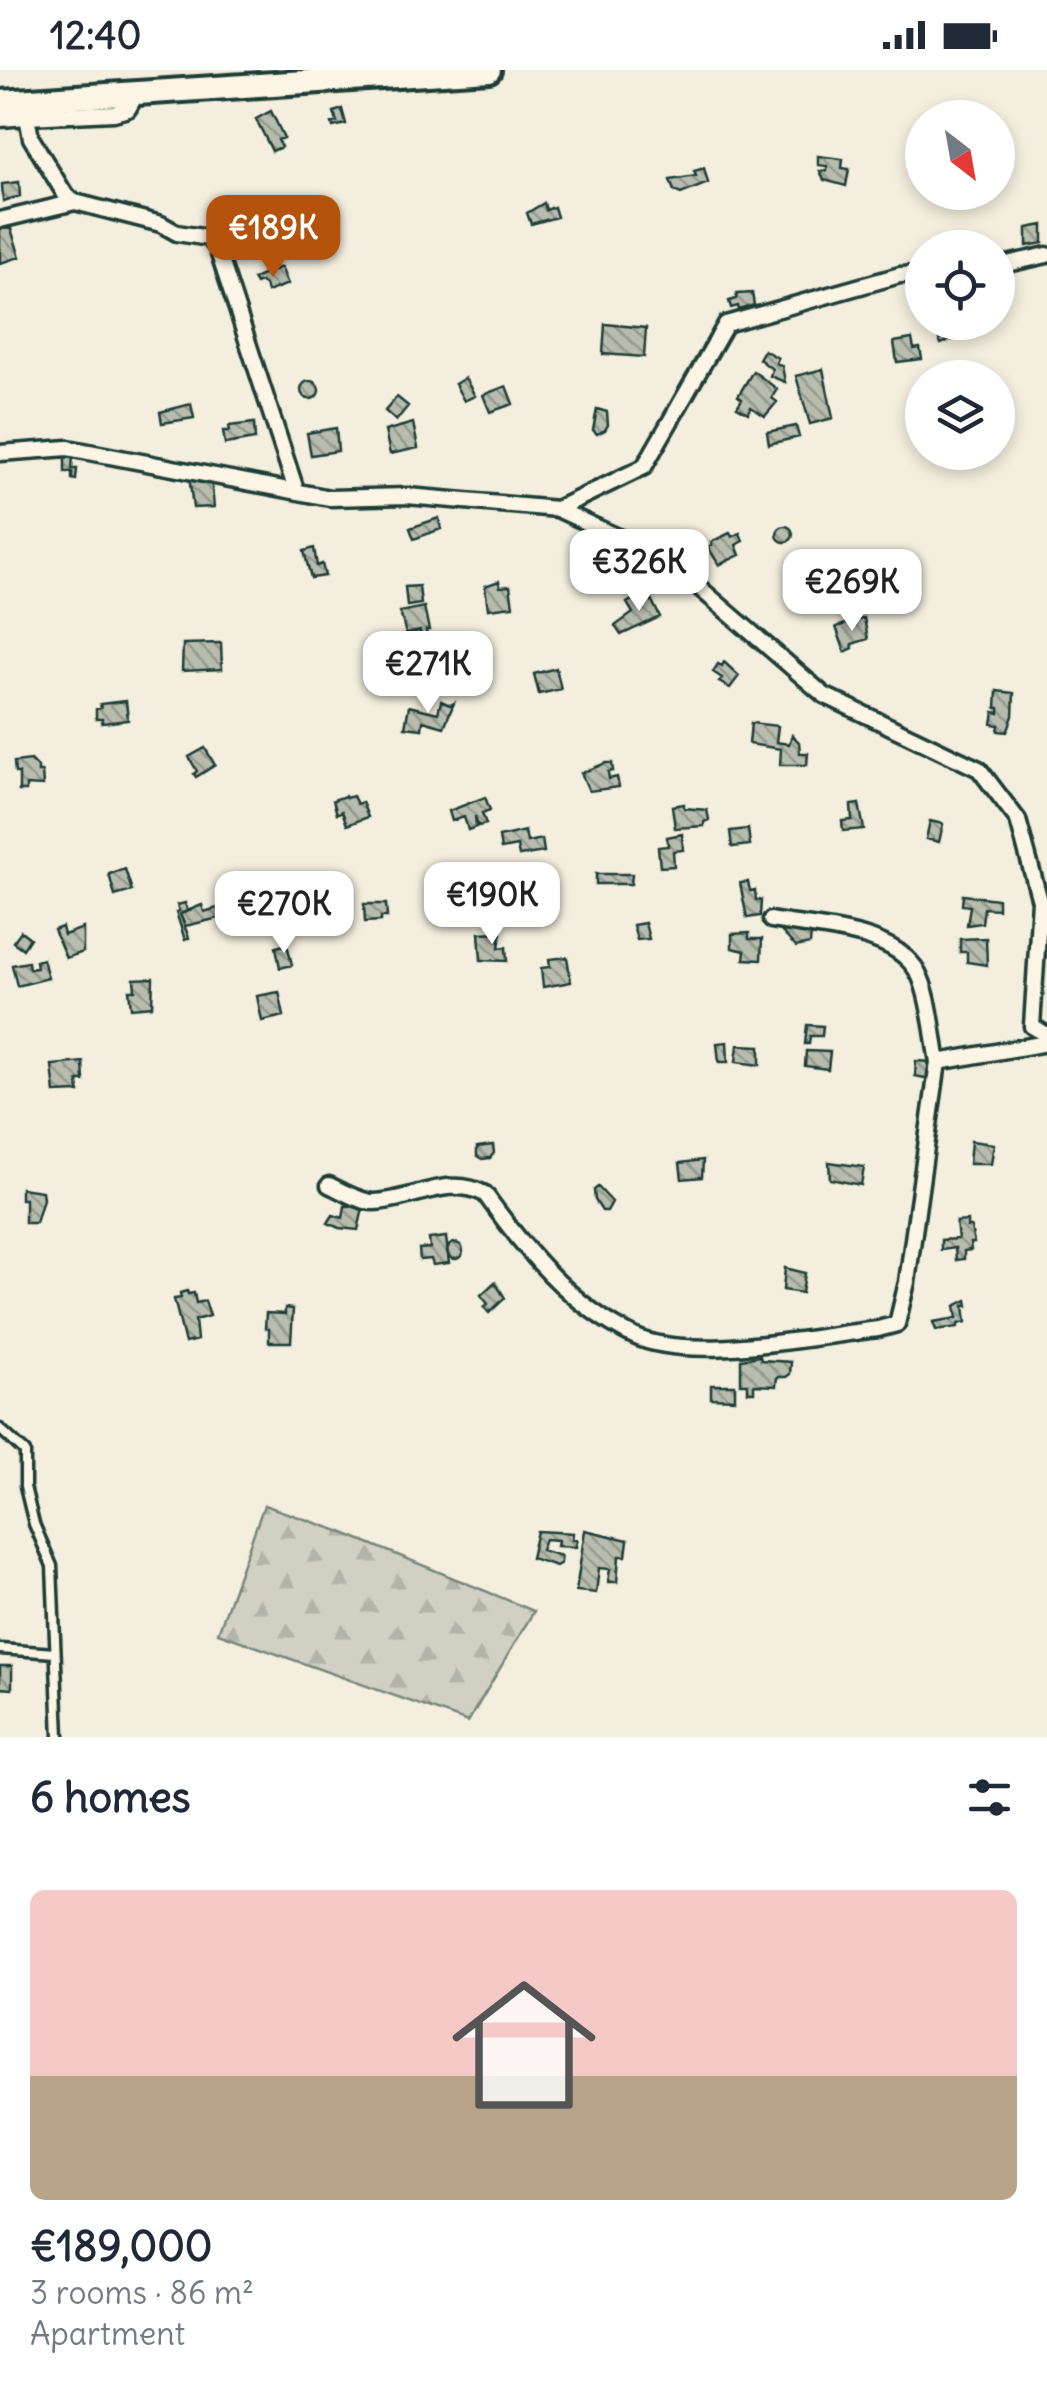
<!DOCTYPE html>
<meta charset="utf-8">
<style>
body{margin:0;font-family:Delius,sans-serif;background:#f2f2f3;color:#1f2937;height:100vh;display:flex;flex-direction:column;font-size:38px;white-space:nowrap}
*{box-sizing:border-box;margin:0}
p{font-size:32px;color:#747a83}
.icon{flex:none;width:55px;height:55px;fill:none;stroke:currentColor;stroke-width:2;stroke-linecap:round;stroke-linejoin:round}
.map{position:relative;height:1667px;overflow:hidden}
.details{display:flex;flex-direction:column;background:#fff;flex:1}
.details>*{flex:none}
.needle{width:65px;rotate:149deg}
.buttons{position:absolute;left:905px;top:30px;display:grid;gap:20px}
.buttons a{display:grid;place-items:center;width:110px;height:110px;border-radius:50%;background:#fff;box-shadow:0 5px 15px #0003;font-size:50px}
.price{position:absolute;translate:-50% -85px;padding:0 22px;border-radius:20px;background:#fff;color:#222;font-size:32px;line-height:65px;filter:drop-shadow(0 2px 5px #0008)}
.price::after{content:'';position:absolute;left:50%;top:60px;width:30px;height:22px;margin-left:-15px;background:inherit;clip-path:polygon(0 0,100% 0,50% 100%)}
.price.active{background:#b45309;color:#fff}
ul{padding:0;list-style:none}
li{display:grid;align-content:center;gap:20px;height:530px;padding:0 30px}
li+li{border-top:2px solid #e0e1e3}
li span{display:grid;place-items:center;height:310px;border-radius:15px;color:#555}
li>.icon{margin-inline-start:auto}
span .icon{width:180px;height:180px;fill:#fffc;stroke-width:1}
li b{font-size:42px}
h2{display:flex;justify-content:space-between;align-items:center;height:120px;padding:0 30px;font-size:42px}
.status{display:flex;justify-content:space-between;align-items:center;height:70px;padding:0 50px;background:#fff;direction:ltr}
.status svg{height:28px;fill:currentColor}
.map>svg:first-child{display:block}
.forest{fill:url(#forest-firs);stroke:#78877b;stroke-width:2.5}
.building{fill:url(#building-back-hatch);stroke:#1f3d34;stroke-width:2.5}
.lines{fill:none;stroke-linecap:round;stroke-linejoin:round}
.lane-casing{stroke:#1f3d34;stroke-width:15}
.street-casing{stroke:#1f3d34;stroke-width:21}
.primary-casing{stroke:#1f3d34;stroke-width:30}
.lane{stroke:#fcf5e5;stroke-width:8}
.street{stroke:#fcf5e5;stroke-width:14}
.primary{stroke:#fcf5e5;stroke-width:22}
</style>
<div class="status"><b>12:40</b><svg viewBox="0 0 49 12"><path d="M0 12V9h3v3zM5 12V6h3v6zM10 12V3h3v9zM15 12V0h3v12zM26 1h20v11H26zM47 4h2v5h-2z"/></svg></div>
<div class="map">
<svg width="1047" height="1667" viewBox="0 0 1047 1667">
<defs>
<pattern id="forest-firs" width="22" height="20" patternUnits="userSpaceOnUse" patternTransform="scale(2.5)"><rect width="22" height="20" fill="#d0d1c2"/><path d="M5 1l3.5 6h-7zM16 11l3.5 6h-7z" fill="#b2b4a7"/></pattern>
<pattern id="building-back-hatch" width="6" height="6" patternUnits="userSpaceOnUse" patternTransform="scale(2.5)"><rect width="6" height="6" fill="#b8bcae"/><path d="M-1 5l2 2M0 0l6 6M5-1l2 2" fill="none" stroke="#959a8e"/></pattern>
</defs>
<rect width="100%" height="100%" fill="#f3eede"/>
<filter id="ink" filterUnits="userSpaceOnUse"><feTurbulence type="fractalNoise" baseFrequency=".01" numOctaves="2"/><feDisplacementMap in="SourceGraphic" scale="20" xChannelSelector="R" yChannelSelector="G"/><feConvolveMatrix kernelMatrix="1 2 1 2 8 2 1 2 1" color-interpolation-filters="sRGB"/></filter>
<g filter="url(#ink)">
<!-- forest -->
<path class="forest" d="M264,1435L339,1461L534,1541L468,1652L218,1563Z"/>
<!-- building -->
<path class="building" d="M342,39L346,54L333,57L332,53L337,52L334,42Z
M271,41L284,68L278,70L281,77L272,81L256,49Z
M818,86L843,89L842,98L849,99L846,116L824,110L820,101H827V96L818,95Z
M704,98L708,113L681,124L674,121L670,110L696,106L694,101Z
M19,112L20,126L3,131L2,114Z
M544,133L546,140L554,137L557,147L531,154L527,143Z
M1043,155V173L1027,176V158Z
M0,158L11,159L20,187L0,193Z
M281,197L288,214L267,222L265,215L261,212L256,214L253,209Z
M752,223L754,235L739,240L738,236L731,238L729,231L736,229L737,224Z
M932,252H951L957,268L941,274Z
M605,254L646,258L644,287L603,284Z
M912,269L914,279L920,278L922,289L897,292L894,272Z
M764,280L778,288L776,293L782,296L785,312L770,306L772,299L759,289Z
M823,299L833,348L810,354L796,306Z
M753,301L777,319L772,328L777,332L765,346L751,337L748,343L737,337L742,329L738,326Z
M465,308L475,326L464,331L455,314Z
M301 320a9 9 0 1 1 18 0a9 9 0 1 1-18 0Z
M506,316L513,334L490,342L483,325Z
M397,327L408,336L396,351L385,341Z
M191,334L194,348L162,353L160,342Z
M597,339L607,342L608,355L605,360L597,364L593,360Z
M254,353L255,369L225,374L223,361H230L229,356Z
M413,353L418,378L390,384L385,361Z
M796,356L799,367L769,374L767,362Z
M336,358L338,381L311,385L307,363Z
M65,385L73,386L72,399H77L76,410L72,409V402H65Z
M189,406L211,408L214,437L193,438Z
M439,448L441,459L414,469L410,458Z
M777 464a8 8 0 1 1 16 0a8 8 0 1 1-16 0Z
M730,463L732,467L740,463L743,471L736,475L740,485L719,495L708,477L712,475L711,472Z
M314,478L317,496L322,494L325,506L311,508L304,481Z
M499,511L500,517L510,516L513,536L488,539L485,516Z
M419,516L421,534L407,536L405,517Z
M647,521L660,547L621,565L615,556L633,543L627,533Z
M424,537L429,560H426L427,570L422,571L420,561L406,564L400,542Z
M864,548L868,569L852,574L853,578L845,582L836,557Z
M438,571L439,575H449L451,587L440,588V586L411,591L409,580L426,578L425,573Z
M221,573L222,599L182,601L183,574Z
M724,592L739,606L730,618L719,612L722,608L713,602L718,594L722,596Z
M556,598L561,619L539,624L534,604Z
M997,621L1014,623L1013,646L1007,662L998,661L999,655L992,654L994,642L999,643V638H996Z
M126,631L128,650L102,653V649H96V639L101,638L100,634Z
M441,631L450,635L454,633L444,657L423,651L422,659L405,657L409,636L438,643Z
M751,653L778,656L776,672L789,674L792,665L799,672L800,683H808L807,695H780L781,679L749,674Z
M205,678L215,695L196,707L194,704L197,701L189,687Z
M31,690L38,697V702H42L43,716L26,715V721H19V703H15L14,692Z
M606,693H612L613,701L608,702L609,709L617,707L619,717L589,721L581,703Z
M345,726L346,728L353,726L357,734L362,732L368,747L347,755L342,741L337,744L333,730Z
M485,727L490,740L482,743L486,754L478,756L475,746L476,757L468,760L464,747L452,751L449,741Z
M684,734V738L707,740L709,750L704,752V756L675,758L672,736Z
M859,734L864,759L843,761L842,751L852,750L851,735Z
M930,751L943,754L939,772L926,769Z
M748,759L750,775L732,777L730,761Z
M525,761L527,772L542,769L544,782L519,786L517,776L501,779L499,767Z
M682,764L683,780L673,781L674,796L660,797L658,777L668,776L667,767Z
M501,798L506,813L496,816L491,801Z
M125,799L132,821L115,826L109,804Z
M596,804H632L631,814H596Z
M748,812L750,821L755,820L756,830H761L760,846L747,848L740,813Z
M963,825L998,829V839L984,838L982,853L967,855L970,836L962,835Z
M185,833L187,840H192L180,844L189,868L185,870L176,842L179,841L177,835Z
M364,834H386L387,847H381V851L365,852Z
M202,835L204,842L217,838L219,848L185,856L180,844Z
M645,853L649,869L637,870L633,855Z
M62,857L64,865L83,858V882L66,888L54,860Z
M778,858H795L794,862L811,864L810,874L796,877Z
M21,861L30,868L23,879L13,872Z
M501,862L499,878L506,877L507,891L481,890L479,863Z
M749,863V869H762L761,890L744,889L745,881L732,878V864Z
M986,868L987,895L967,892V882H960V869Z
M284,875L288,878L292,895L280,898L276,877Z
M567,887L571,912L543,917L541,898L550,897L549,889Z
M43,889L48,908L17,916L12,895L28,892L29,899L37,898L36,891Z
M153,908L152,936L131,938L129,920H135L134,909Z
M279,922L284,946L262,951L257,926Z
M807,955L823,956L822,966H810L809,974H805Z
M727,972L728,992H719L717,973Z
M738,975L760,976V995L736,992Z
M806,981L830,982L828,999L805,996Z
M916,991L932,992L930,1009L915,1006Z
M83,992L84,1011H78L79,1022L55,1023L52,995Z
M971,1071L994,1074L991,1094H969Z
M493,1075L494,1083L490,1088L482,1089L477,1086V1077Z
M703,1090L702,1107L682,1109L680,1093Z
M829,1092L864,1097L861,1115L830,1109Z
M598,1117L612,1132L607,1141H602L595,1130L594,1120Z
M21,1118L42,1121L43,1129L36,1153H25V1129H21Z
M352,1132L364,1134L358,1160L339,1158L328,1153L333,1145L343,1148L345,1136H351Z
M967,1151V1157H971L974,1173H970L971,1180L964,1181V1189L956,1190L955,1178L941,1180V1170L958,1169L956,1152Z
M446,1167L449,1193L433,1195L431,1189L420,1190L419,1179L430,1178L429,1169Z
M447 1181a8 8 0 1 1 16 0a8 8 0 1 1-16 0Z
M785,1198L805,1203L802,1223L783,1220Z
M495,1212L505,1228L489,1243L484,1237L488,1234L481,1225Z
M187,1221L188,1224L194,1223L196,1233L205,1231L210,1246L195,1250L197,1270L185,1273L174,1229L181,1228L180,1223Z
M967,1230L968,1236H964L966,1252L958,1254V1257L936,1260L933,1252L957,1248L955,1236Z
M285,1238L293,1239L291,1272H269V1259L265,1258L266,1243L285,1244Z
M760,1286L761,1290L791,1292L790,1304L786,1307H777L776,1316L754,1315V1322H748V1314H741V1289Z
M711,1315H735V1329L711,1328Z
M585,1460L628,1470L626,1486H619L617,1512H608L610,1499L599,1498L596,1523L576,1521Z
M537,1461L573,1463L572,1470H577L576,1477L557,1476L558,1470L545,1469L541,1480L561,1486V1493L556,1496L531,1488Z
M0,1596H12V1619L0,1618Z"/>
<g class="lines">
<defs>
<path id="lane" d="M0,1359L25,1382V1417L34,1454L52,1496L59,1667
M0,1579L55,1583"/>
<path id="street" d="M137,23L128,39L114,43L27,47L31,68L66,126L75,132L161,154L177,163L209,168L217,178L296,420
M0,49L27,47
M0,150L75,132
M998,196L1047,185
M0,383L68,378L330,428L407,426L557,439L666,489L824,625L979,699L1018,750L1040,831L1032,956L1047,965
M557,439L644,397L726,254L900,205L922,204
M771,850C817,859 902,859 921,909C931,934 933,966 938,992
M329,1115C342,1121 360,1132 374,1132C412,1131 449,1104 485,1124C525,1180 570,1235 634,1266C689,1293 816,1266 878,1259L897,1254L907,1212L938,992L1047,973"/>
<path id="primary" d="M0,32L489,0"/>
</defs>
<!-- lane casing -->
<use href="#lane" class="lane-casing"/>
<!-- street casing -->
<use href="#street" class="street-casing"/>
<!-- primary casing -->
<use href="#primary" class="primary-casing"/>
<!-- lane -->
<use href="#lane" class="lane"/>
<!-- street -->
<use href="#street" class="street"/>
<!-- primary -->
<use href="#primary" class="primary"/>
</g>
</g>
</svg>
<div class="buttons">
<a><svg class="needle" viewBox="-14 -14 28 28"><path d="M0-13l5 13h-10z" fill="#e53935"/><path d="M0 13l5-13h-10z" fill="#747a83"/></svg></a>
<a><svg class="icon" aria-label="locate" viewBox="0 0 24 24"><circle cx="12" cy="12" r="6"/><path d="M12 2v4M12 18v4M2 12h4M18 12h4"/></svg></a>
<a><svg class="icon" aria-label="layers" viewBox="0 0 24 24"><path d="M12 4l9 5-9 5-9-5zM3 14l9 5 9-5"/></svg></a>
</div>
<b class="price active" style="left:273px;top:210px">€189K</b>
<b class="price" style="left:639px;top:544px">€326K</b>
<b class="price" style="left:852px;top:564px">€269K</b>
<b class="price" style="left:428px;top:646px">€271K</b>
<b class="price" style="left:492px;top:877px">€190K</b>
<b class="price" style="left:284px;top:886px">€270K</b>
</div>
<section class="details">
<h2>6 homes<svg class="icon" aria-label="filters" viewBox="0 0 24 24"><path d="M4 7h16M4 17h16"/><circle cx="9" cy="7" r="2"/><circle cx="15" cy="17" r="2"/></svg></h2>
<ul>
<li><span style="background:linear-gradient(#f6c9c9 60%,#b9a48a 0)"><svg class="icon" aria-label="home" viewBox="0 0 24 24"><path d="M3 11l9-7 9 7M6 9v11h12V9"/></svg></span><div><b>€189,000</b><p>3 rooms · 86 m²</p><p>Apartment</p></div></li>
</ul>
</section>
